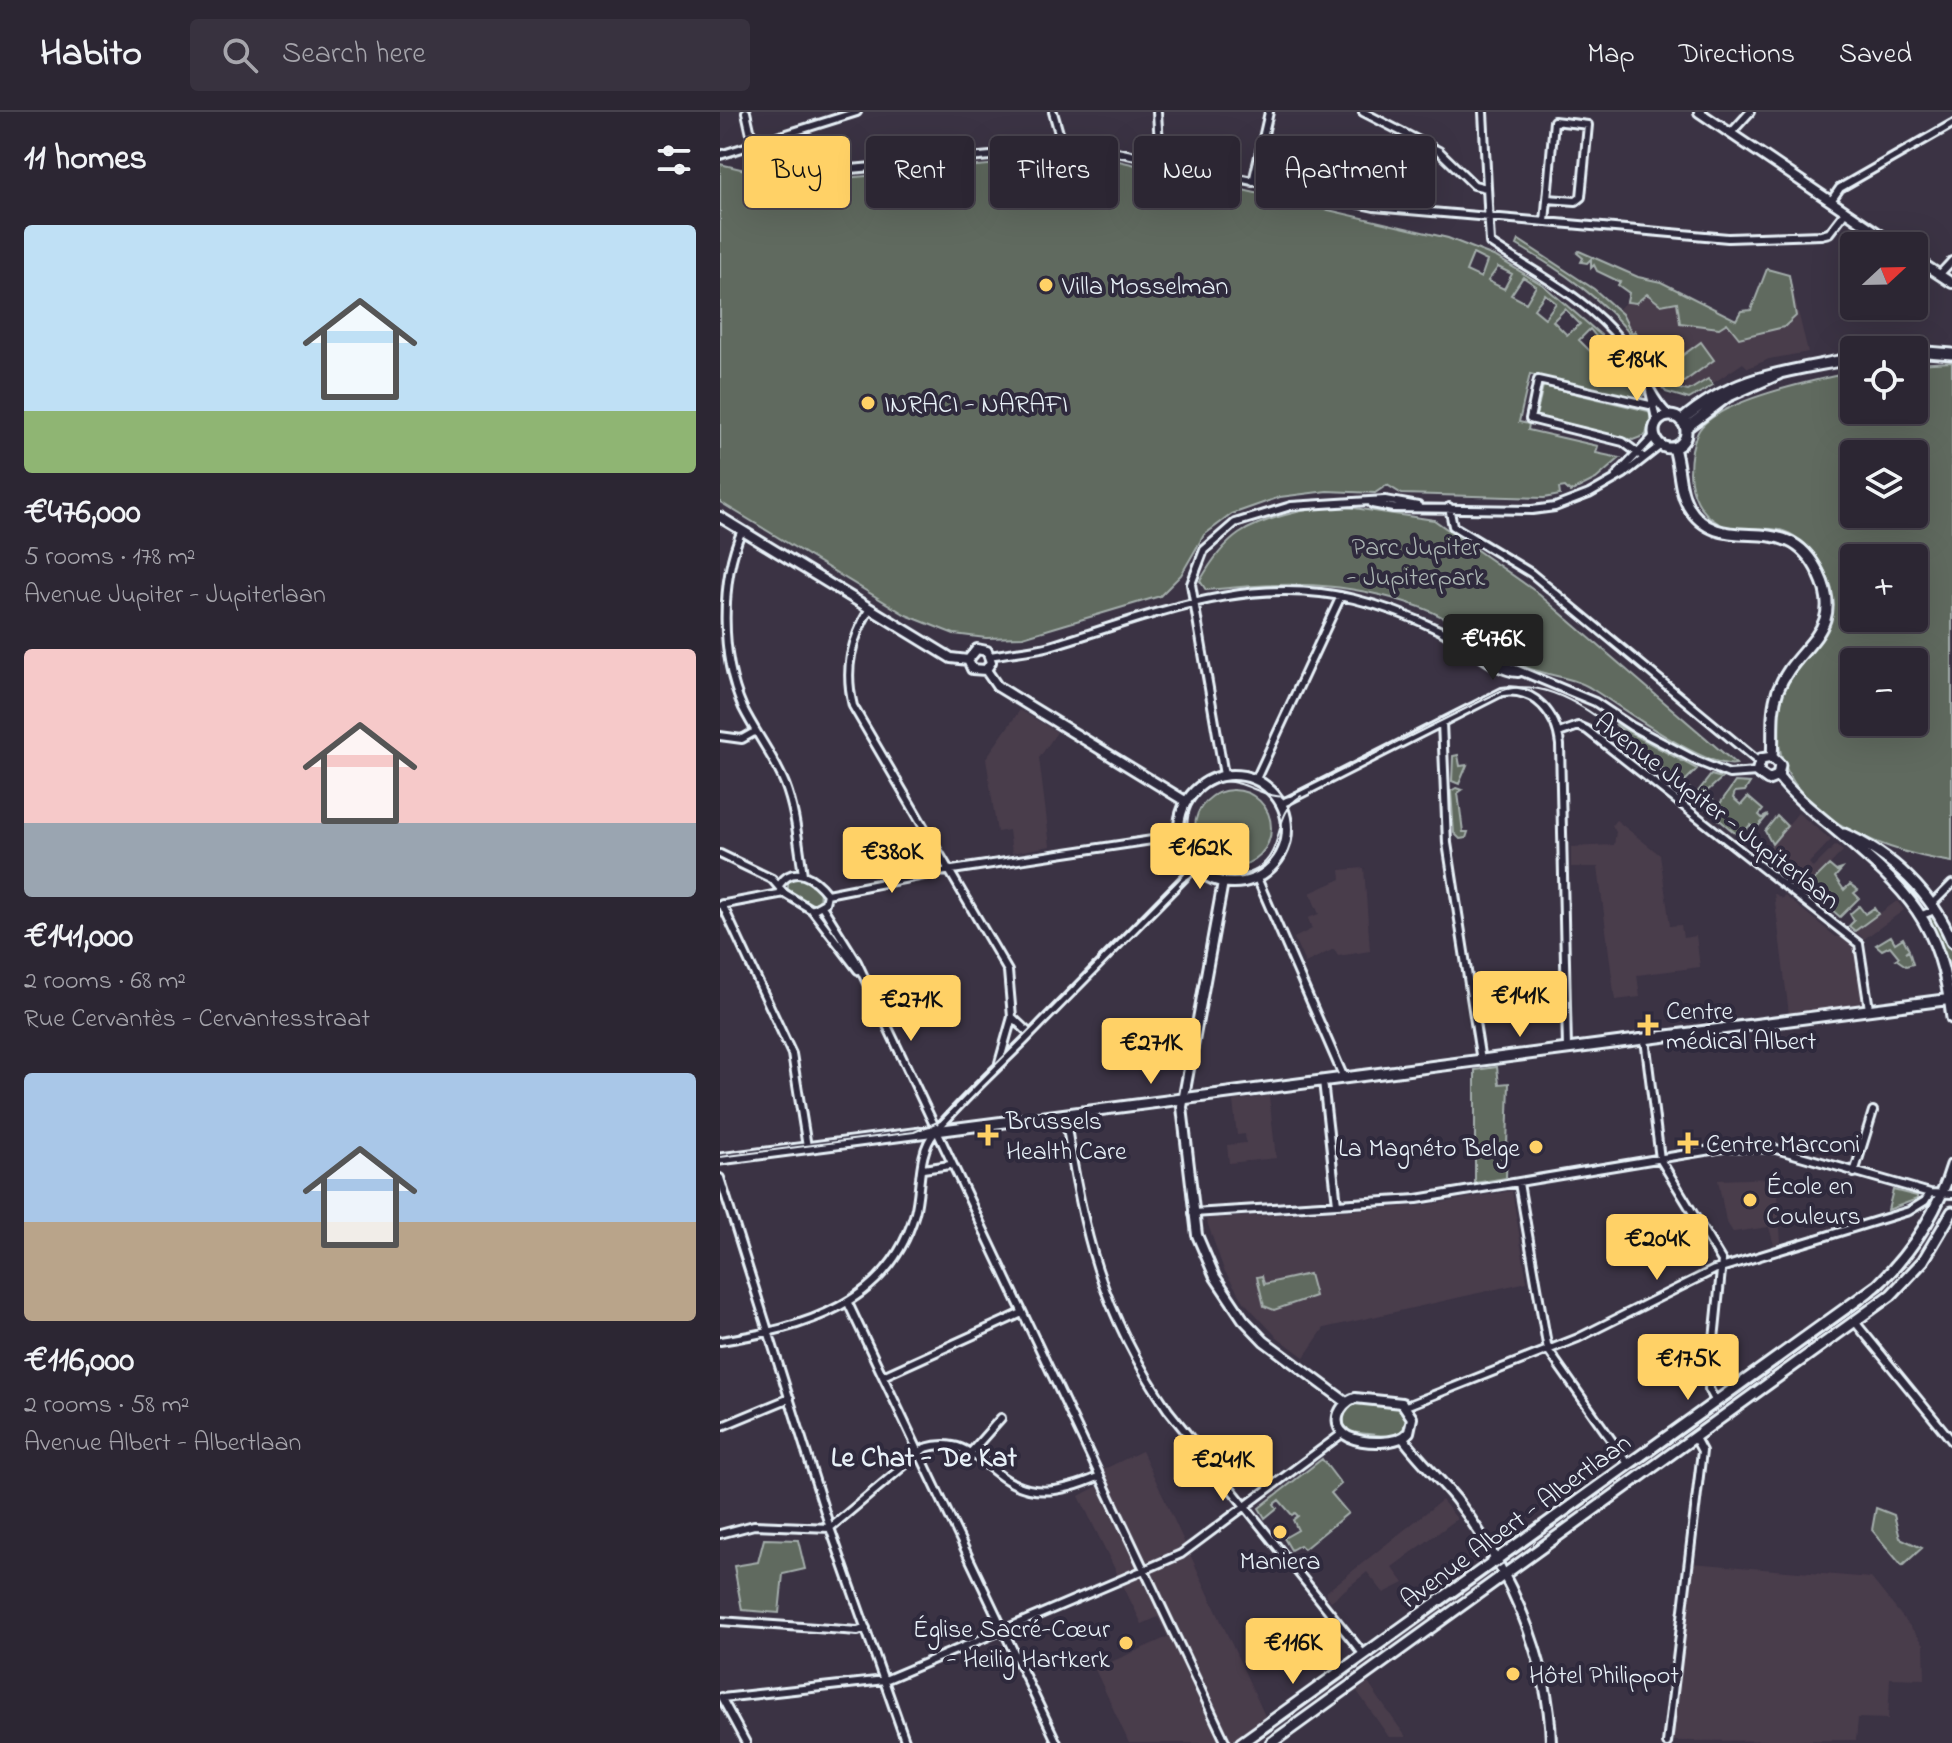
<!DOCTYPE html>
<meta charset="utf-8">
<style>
body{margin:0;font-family:"Indie Flower",sans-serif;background:#38323f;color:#f1f3f6;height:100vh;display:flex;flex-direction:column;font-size:30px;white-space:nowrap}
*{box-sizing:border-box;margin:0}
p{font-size:26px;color:#a6a5ac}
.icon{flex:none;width:44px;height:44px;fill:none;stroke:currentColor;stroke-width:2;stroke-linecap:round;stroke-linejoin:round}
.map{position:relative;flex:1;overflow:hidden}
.details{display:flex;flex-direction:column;background:#2c2633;width:720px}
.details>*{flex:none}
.guide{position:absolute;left:24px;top:24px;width:760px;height:72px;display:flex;gap:16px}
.needle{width:52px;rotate:68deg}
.buttons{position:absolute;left:1120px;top:120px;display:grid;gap:16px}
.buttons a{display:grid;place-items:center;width:88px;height:88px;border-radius:8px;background:#2c2633;box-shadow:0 8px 32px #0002,0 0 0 2px #48434e;font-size:40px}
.price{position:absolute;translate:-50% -68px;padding:0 18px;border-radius:8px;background:#ffd166;color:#111;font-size:26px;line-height:52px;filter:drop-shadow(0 2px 4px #0008)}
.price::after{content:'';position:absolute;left:50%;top:48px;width:24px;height:18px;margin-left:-12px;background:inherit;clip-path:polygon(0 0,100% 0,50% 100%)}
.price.selected{background:#222;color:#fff}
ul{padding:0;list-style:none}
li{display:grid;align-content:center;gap:16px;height:424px;padding:0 24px}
li span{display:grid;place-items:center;height:248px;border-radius:8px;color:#555}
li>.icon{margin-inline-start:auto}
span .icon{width:144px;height:144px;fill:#fffc;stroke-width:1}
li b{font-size:34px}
h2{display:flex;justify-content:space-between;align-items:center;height:96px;padding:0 24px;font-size:34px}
.chip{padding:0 28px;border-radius:8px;background:#2c2633;box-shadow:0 8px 32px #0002,0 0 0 2px #48434e;font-size:28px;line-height:72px}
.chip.selected{background:#ffd166;color:#111}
header{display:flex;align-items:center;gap:48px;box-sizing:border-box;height:112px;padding:0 40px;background:#2c2633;border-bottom:2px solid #48434e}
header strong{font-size:38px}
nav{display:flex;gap:44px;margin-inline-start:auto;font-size:28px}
.search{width:560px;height:72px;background:#38323f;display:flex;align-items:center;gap:20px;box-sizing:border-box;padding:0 28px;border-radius:8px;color:#a6a5ac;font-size:30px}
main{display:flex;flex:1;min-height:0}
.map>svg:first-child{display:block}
.built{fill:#4a3d4c}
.green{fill:#616b5f;stroke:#a4aeac;stroke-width:2;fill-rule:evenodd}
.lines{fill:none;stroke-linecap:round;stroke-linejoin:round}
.minor-casing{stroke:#e8f1f8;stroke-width:12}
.tertiary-casing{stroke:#e8f1f8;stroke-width:14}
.secondary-casing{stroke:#e8f1f8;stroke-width:15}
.minor{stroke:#2f2a3d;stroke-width:6}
.tertiary{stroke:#2f2a3d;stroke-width:8}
.secondary{stroke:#2f2a3d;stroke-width:9}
.tram{stroke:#e8f1f8;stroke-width:2}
.poi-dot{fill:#ffd166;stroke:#2f2a3d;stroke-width:3}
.labels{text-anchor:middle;stroke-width:8;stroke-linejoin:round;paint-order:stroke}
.poi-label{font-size:26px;fill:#e8f1f8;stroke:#2f2a3d;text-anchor:start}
.park-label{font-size:26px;fill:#abb5b3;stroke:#2f2a3d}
.street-label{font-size:26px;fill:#e8f1f8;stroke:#2f2a3d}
.neighbourhood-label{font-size:28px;font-weight:bold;fill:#e8f1f8;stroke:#2f2a3d}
</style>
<header>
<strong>Habito</strong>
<div class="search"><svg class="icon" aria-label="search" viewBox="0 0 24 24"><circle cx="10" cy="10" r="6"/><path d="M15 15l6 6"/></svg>Search here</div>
<nav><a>Map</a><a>Directions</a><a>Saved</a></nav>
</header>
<main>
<section class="details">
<h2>11 homes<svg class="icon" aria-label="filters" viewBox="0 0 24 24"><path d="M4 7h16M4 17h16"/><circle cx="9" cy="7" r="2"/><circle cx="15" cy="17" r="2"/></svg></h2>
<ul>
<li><span style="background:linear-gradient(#bfe0f5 75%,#8fb573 0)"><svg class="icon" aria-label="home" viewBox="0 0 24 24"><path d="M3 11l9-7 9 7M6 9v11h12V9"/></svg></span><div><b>€476,000</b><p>5 rooms · 178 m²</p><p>Avenue Jupiter - Jupiterlaan</p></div></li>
<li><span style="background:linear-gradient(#f6c9c9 70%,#9aa5b1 0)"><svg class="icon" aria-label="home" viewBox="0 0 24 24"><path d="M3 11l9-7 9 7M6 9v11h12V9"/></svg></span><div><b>€141,000</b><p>2 rooms · 68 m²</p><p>Rue Cervantès - Cervantesstraat</p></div></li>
<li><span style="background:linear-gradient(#a9c7e8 60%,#b9a48a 0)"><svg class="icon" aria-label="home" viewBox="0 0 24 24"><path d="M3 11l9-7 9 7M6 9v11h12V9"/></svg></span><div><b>€116,000</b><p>2 rooms · 58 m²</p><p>Avenue Albert - Albertlaan</p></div></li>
</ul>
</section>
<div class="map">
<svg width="1232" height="1631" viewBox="0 0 1232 1631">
<rect width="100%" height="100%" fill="#3b3344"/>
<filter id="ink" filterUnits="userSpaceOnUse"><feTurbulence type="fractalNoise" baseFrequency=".0125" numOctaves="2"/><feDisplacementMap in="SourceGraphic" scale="16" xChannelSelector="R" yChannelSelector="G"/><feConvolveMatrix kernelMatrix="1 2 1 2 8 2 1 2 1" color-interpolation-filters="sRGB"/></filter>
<g filter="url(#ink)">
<!-- built -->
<path class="built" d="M1047,157L1069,163L1088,240L1049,247L1028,256L1023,251L971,286L945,279L926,244L893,203L929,166L1017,208L1021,199L1031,198Z
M300,598L337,620L319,646L330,734L292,741L289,718L277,720L266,646Z
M1078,701L1111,728L1089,751L1093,756L1116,733L1123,739L1086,777L1065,757L1063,759L1043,743Z
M896,708L940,743L950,814L961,813L963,826L976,824L980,855L917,863L920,885L895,888L878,755H851V735L894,733L896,720L892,713Z
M644,756L650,839L618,844L614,837L585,851L574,826L592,817L588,806L599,802L590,781L621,767L620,758Z
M1054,781L1062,787L1064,783L1116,825L1124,824L1135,834L1146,889L1143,894L1069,902Z
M1177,789L1184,798L1144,827L1135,819Z
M549,984L556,1046L509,1051L507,1033L526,1031L525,1022L517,1023L513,989Z
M1056,1066L1061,1130L1054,1133L1049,1115L1013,1120L1006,1109L998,1068Z
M792,1079L807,1170L604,1216L584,1245L556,1224L525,1191L504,1158L486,1107L699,1094Z
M422,1339L545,1604L509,1631H409L375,1557L448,1525L438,1505L422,1512L359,1384L382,1372L378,1360Z
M722,1388L737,1407L672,1455L684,1471L664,1481L647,1460L611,1489L605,1481Z
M972,1451L1151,1466L1204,1532L1205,1567L1170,1566L1168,1607L1138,1606L1136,1628L952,1629Z
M648,1571L657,1584L686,1625H669L637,1579Z"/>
<!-- green -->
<path class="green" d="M346,37L364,40V45H382L728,126L776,145L823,173L889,230L893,236L883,243L885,249L880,248L877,261L899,267L906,253L924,277V283L915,288L810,262L799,310L809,312L808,318L878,334L876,341L900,346L876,367L850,380L845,375L839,376L840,383L824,386L682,382L667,373L655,381L607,379L560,385L512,402L484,423L461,463L440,484L303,525L266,526L234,522L186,503L0,390V52L62,67L91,69L324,48L328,42ZM753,142L767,149L761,166L746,159ZM778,155L792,162L784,177L768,169ZM803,165L816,174L806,191L791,183ZM825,182L836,191L825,206L814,197ZM845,197L860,212L847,223L833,209ZM870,217L881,231L872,241L859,228Z
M799,128L874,177L902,202L912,221L915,219L951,275L968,279L988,267L993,273L969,287L946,280C933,266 926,243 914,227C884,187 840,158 797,133Z
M859,139L918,165L941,170L1016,208L1021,199L1031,198L1047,157L1069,163L1076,204L1064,215L1019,226L1007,211L999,216L960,211L957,190L941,193L927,182L916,191L907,190L909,181L898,173L900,170L877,159L874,153L871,156V147L867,151L861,150L863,146L857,141Z
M981,230L994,248L961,272L948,254Z
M1232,250V750C1162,739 1061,703 1058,621C1058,608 1057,590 1063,579C1083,542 1125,515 1108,467C1100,444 1077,418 1052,417C1035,416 1013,420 998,411C980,401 971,381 970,361C970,347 971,333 978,320C995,288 1099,267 1134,260V298H1194V252ZM1134,342H1194V402H1134ZM1134,446H1194V506H1134ZM1134,550H1194V610H1134Z
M823,274L928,299L931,303L926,323L913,328L816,304Z
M614,393L714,408L815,479L1016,652C986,658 900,594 872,577C852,564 825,564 803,554C766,537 736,507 697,494C623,468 563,470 486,478L480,469C506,423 526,412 577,400C590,397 602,397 614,393Z
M895,612L977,657L963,671L976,682L991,663L1002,666L985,681L999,693L1015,670L1030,671L1025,679L1015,680L1013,686L1021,693L1028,685L1043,698L1039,703L1042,706L1048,703L1036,717L1030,713L1020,725L978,690Z
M738,643L740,654L747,653L739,672L732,669L733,644Z
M736,676L742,678L738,681L743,720H748L746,726L740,727L734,721L731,679Z
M475 716a38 38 0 1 1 76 0a38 38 0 1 1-76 0Z
M1057,704L1067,714L1052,732L1045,719Z
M1109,753L1116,759L1122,757L1115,765L1124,778L1130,772L1138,778L1134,781L1139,786L1120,805L1102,789L1106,784L1091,779L1095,775L1093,769Z
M78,764L100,778L99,791L89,793L68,778V769Z
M1139,794L1145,802L1154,796L1158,802L1135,819L1129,814L1134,809L1130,802Z
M1213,803L1232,837V867L1210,806Z
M1171,824L1175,831L1183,826L1189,838L1185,841L1189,839L1193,852L1186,854L1176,847L1179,845L1170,834L1162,838L1156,833Z
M777,955L779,972L789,971L786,1066L755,1071V958Z
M1173,1078L1197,1084V1087L1168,1098Z
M589,1162L595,1184L554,1198L544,1194L537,1165L542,1164L544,1172Z
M636,1291L677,1294L686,1303L687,1314L674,1325L630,1320L624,1314V1300Z
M602,1347L621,1372L611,1381L628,1401L584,1437L580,1433L571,1438L564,1426L578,1418L573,1408L578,1404L575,1401L572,1403L559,1388L554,1392L557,1396L545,1406L539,1396Z
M1156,1396L1174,1403L1180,1426L1202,1436L1182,1454L1152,1418Z
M44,1427L78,1428L85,1457L63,1462L59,1501L22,1498L14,1454L38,1450Z"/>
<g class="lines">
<defs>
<path id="minor" d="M26,0L37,49L88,61L292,42L341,28L654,95L1008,126L1101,123L1109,121L1126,99
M333,0L341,28
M437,0L440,49
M643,0L719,39L754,73L766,76
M763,0L770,131C819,164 865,184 903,231C921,253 929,285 950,304
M1011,21L1030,0
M0,43L137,0
M533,70L549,0
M1111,89L1120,76L1232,12
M825,110L834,9L868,13L861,85L856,89L827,87
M1219,163L1232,149
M930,279L937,312
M923,345L903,330L810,307L818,268L934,294
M896,364L935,323
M652,392L673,396L812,398L835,395L869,382L904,362L941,333
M729,395L733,414L811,461L1039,650
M22,418C0,468 0,545 23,596C36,622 54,645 65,672C76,700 78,731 83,762
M150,496C131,528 124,557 133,594L288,859L292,905L279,951
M270,544C290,540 311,539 330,534C430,504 527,461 634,487C663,494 692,505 719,518C743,530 774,560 798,561
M764,544L875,590L911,614L977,649L1009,662L1037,660
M722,610L727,731L761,949
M839,621L858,614L867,618L1139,832L1149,897
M0,624L22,627L36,619
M504,663L471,472L484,438L515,411L571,394L665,388L698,394
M536,667L621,484
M561,692L782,580C815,575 837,603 840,633L847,937
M0,742L52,767L64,781L92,798L105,791L107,782
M537,766L624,966
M60,772C74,752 94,765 107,782
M107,782L219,760L459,724
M2,792L72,942L87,1035
M0,793L64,781
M102,794L137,850L506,1631
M92,798L138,858
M1202,803L1212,799V792L1232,772
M292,905L310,922
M925,927L940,1047L1002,1149L989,1277L996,1290
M603,969L617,1092
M345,1002C362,1118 381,1200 448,1298L644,1543
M203,1057L230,1053
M1134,1061L1153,999
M0,1066L110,1416L186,1631
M799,1071L828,1238L909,1353
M473,1101L697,1087L1009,1035L1056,1037L1210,1081L1232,1082
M128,1191L337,1631
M1135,1210L1232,1329
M0,1229C83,1216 169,1193 195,1101C202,1075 197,1041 215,1020C242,988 274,959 304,929C360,871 417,814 474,756
M163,1264L302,1201
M686,1294L858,1226L994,1158L1189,1099L1205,1089L1210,1081
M0,1315L70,1286
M251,1340L281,1306
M0,1422L34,1413L110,1416L205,1336C276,1315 268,1415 380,1364
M0,1509L138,1519L146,1516
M1,1585L26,1631
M2,1586L165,1568L431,1455L461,1442L623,1321
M947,1631L982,1339L975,1326"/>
<path id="tertiary" d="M979,0L1177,134
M1194,146L1232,171
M0,405L231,546L248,548
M248,548L257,537L267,539L271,550L266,558
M248,548L252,557L266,558
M266,558L277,574L465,689
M459 717a54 54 0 1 1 108 0a54 54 0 1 1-108 0Z
M503,770L462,995L477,1123L495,1165L523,1207L544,1229L626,1290
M635,1286L682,1291L692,1306L689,1320C678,1333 645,1332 629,1325C609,1315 618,1292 635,1286Z
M683,1326C699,1348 719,1366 736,1387C788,1455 829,1544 831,1631"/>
<path id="secondary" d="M1179,238H1182
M1194,239L1232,242
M934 320a16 16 0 1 1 32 0a16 16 0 1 1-32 0Z
M961,309C1015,262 1068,260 1134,246
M966,316L1007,285L1059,262
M954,336C960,355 958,376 968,394C1002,451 1066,391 1099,462C1127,521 1076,532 1058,578C1050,600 1054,622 1052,645
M1052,645L1060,653L1058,664C1075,686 1096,701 1117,719C1189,780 1220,808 1232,906
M1052,645L1041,647L1037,660L1048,668L1058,664
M1124,722C1171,742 1213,782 1232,830
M0,1047L1232,887
M521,1631L1158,1173C1192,1139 1218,1100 1232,1053
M551,1631L1171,1183L1203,1149L1232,1100"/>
</defs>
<!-- minor casing -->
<use href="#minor" class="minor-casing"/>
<!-- tertiary casing -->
<use href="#tertiary" class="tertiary-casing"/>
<!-- secondary casing -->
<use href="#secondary" class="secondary-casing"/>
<!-- minor -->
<use href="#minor" class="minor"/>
<!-- tertiary -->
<use href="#tertiary" class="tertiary"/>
<!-- secondary -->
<use href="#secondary" class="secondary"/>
<!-- tram -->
<path class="tram" d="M460,773C484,749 511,773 537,757C566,738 552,702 581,684
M0,1045L194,1020L220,1009L464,762C478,738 458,714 474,690C505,644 537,691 570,684L781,579C839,558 912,632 950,668
M533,1631L1142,1193L1184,1155"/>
</g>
</g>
<!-- markers -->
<g class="poi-dot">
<circle cx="326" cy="173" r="8"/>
<circle cx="148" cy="291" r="8"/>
<path d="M924 901h8v8h8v8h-8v8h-8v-8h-8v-8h8z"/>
<path d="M264 1011h8v8h8v8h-8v8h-8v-8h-8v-8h8z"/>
<path d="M964 1019h8v8h8v8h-8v8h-8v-8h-8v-8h8z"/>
<circle cx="816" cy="1035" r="8"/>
<circle cx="1030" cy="1088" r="8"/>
<circle cx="560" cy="1420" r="8"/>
<circle cx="406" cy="1531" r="8"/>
<circle cx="793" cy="1562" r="8"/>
</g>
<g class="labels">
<!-- poi labels -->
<g class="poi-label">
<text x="342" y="182">Villa Mosselman</text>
<text x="164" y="300">INRACI - NARAFI</text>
<text x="946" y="907">Centre<tspan x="946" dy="30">médical Albert</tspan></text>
<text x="286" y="1017">Brussels<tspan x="286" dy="30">Health Care</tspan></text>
<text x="986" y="1040">Centre Marconi</text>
<text x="800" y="1044" text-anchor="end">La Magnéto Belge</text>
<text x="1046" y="1082">École en<tspan x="1046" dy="30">Couleurs</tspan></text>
<text x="560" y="1457" text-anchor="middle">Maniera</text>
<text x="390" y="1525" text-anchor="end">Église Sacré-Cœur<tspan x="390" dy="30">- Heilig Hartkerk</tspan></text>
<text x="809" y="1571">Hôtel Philippot</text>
</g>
<!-- park labels -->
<g class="park-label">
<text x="696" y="443">Parc Jupiter<tspan x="696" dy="30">- Jupiterpark</tspan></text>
</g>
<!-- street labels -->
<g class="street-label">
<text transform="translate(998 698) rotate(38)" y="9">Avenue Jupiter - Jupiterlaan</text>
<text transform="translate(795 1408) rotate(-36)" y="9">Avenue Albert - Albertlaan</text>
</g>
<!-- neighbourhood labels -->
<g class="neighbourhood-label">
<text x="204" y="1354">Le Chat - De Kat</text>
</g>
</g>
</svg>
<div class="buttons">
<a><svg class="needle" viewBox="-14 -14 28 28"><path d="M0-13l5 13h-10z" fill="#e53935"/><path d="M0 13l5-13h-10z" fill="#a6a5ac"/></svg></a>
<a><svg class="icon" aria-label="locate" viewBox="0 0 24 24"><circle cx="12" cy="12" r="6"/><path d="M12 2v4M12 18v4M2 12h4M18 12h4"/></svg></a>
<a><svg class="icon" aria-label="layers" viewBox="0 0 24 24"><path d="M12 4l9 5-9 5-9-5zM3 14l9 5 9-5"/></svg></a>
<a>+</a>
<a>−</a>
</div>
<b class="price" style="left:917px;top:291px">€184K</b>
<b class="price selected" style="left:773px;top:570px">€476K</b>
<b class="price" style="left:480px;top:779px">€162K</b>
<b class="price" style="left:172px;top:783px">€380K</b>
<b class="price" style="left:800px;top:927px">€141K</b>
<b class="price" style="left:191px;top:931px">€271K</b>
<b class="price" style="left:431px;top:974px">€271K</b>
<b class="price" style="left:937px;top:1170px">€204K</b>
<b class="price" style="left:968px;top:1290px">€175K</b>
<b class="price" style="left:503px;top:1391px">€241K</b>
<b class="price" style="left:573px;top:1574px">€116K</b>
<div class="guide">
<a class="chip selected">Buy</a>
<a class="chip">Rent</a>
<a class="chip">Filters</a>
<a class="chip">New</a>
<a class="chip">Apartment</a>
</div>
</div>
</main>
